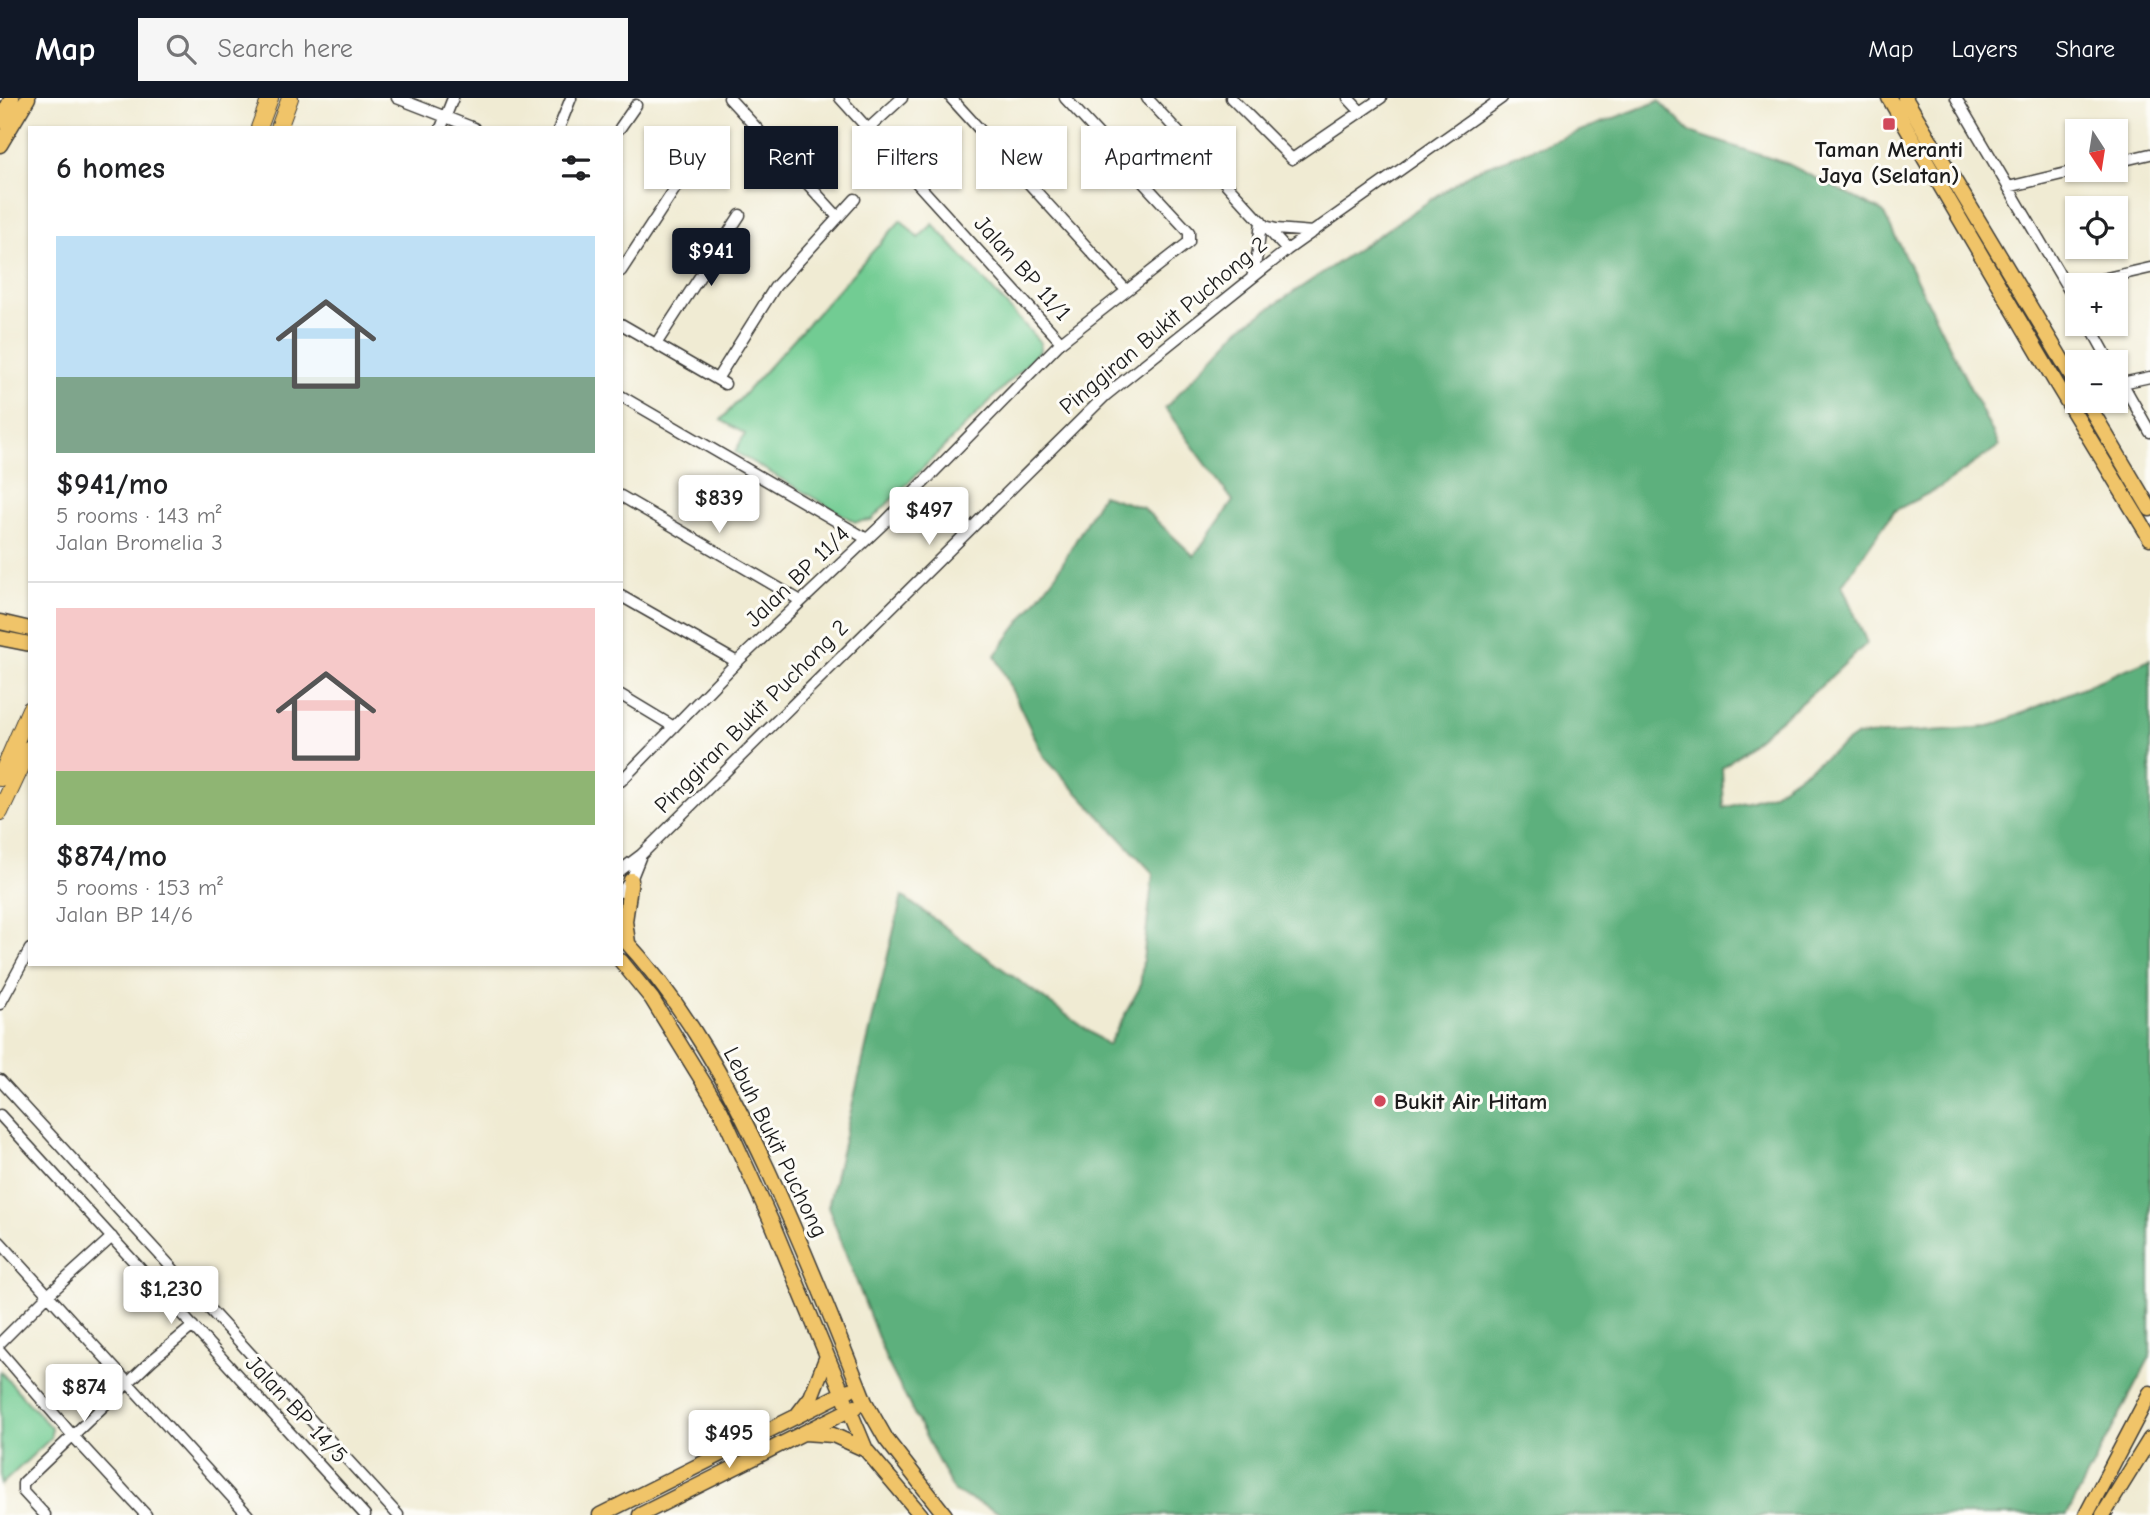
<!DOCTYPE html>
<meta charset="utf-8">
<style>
body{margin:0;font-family:"Comic Neue",sans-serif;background:#f6f6f6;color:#202124;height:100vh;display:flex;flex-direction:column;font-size:26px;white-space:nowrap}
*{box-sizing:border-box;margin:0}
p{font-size:23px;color:#757577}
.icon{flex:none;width:38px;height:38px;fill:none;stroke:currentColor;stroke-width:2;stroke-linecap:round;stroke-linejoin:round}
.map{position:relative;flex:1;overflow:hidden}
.panel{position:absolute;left:28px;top:28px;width:595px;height:840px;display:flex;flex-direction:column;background:#fff;border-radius:0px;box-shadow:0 2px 5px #0004}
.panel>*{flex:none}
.top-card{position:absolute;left:644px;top:28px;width:665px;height:63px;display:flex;gap:14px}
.needle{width:46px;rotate:168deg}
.buttons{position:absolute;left:2065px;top:21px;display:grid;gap:14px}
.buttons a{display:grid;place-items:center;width:63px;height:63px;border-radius:0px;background:#fff;box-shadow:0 2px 5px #0004;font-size:35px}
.price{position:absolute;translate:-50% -60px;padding:0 16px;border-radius:7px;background:#fff;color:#222;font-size:23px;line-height:46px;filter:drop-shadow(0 2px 4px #0008)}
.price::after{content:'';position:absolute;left:50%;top:42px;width:21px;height:16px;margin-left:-10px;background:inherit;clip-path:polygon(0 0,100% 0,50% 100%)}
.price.on{background:#111827;color:#fff}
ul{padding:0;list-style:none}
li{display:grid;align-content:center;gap:14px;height:371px;padding:0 28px}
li+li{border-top:2px solid #e0e0e0}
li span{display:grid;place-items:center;height:217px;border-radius:0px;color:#555}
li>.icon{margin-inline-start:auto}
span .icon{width:126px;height:126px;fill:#fffc;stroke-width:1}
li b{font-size:30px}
h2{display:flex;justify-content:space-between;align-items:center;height:84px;padding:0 28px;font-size:30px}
.chip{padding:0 24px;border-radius:0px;background:#fff;box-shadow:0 2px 5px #0004;font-size:24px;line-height:63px}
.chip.on{background:#111827;color:#fff}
header{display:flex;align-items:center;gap:42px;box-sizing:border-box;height:98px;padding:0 35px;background:#111827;color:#fff}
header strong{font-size:33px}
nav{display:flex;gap:38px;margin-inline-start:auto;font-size:24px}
.search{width:490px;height:63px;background:#f6f6f6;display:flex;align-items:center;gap:18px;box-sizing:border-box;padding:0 24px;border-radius:0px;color:#757577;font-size:26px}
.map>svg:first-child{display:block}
.green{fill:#72cc93;stroke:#477458;stroke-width:2}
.forest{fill:#5db07d;stroke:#3c664c;stroke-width:2}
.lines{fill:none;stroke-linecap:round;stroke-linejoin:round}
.minor-casing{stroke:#3c3b37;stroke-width:13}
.major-casing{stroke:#3c3b37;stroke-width:17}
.highway-casing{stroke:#3c3b37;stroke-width:18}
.minor{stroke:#fff;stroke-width:10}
.major{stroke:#f0c469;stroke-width:14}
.highway{stroke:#f0c469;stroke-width:16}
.poi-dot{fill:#d1495b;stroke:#fdfcf7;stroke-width:2.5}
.labels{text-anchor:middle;stroke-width:6;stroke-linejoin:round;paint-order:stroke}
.poi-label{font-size:23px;font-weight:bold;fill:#1c1c1c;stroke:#fdfcf7}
.street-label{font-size:23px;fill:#1c1c1c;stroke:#fdfcf7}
</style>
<header>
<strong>Map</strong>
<div class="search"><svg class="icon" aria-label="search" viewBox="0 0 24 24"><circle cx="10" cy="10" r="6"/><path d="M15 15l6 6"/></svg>Search here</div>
<nav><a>Map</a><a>Layers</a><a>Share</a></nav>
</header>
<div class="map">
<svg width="2150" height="1417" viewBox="0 0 2150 1417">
<rect width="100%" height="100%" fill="#fdfcf7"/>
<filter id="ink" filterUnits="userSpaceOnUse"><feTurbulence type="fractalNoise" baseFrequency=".0143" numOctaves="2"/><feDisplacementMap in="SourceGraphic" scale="14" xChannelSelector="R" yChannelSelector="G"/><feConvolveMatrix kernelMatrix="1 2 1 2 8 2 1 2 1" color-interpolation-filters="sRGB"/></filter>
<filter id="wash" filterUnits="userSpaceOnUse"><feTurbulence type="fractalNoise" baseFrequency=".00686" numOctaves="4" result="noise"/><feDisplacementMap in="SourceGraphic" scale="28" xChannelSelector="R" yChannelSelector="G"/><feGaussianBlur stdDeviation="1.57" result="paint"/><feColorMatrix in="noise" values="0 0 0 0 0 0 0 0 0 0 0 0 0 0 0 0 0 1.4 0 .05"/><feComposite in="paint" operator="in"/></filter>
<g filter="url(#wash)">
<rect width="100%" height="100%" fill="#f0ebd3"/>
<!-- green -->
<path class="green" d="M901,122L918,140L933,126L1040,244V253L871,422L855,424L735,354L745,336L721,322Z
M0,1273L51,1330V1340L1,1387Z"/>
<!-- forest -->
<path class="forest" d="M1659,3L1690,34L1788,66L1883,114L1999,348L1939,390L1894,413L1842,487L1867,545L1820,589L1722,670L1724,710L1772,696L1856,638L1989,629L2150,561V1259L2067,1417H1005L954,1394L887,1263L828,1109L902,798L1108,947L1140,889L1153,775L1044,659L995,557L1057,475L1102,397L1143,410L1194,458L1233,403L1165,310L1240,230L1474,73Z"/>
</g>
<g filter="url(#ink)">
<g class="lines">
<defs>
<path id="minor" d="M397,0L474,30
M729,0L838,119
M840,0L1061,244
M951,0L1126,192
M1147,0L1287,152
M1231,0L1292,61L1381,0
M1348,0L1361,14
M1956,0L2077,206
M441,30L453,0
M559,30L571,0
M620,30L636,7
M868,31L902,0
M2116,64L2150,56
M2008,89L2079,72
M1265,128L1276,131L1313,134
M621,173L693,63
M1252,180L1258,153L1261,123
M2067,189L2150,170
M621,226L725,286
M2089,226L2110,264
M656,246L740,117
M2116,274L2150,334
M717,281L775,189L855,101
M2122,285L2150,279
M621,298L867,441
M621,398L801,503
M621,498L737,564
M621,597L674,629
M621,683L737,564L883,426L1061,244L1189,144V134L1065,0
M621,772L641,757L1106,297L1287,152L1502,0
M621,794L631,782L641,757
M0,906L30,851
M0,982L398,1417
M0,1017L365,1417
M0,1144L248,1417
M0,1245L47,1198L112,1139
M0,1253L73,1338L146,1417
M45,1417L23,1393V1385L152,1262L193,1228"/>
<path id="major" d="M1889,0L2056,285L2150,440
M1905,0L2077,287
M0,23L12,0
M0,47L28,0
M2086,303L2150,411
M0,524L30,531
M0,540L30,546
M621,838C685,906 729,988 768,1072C803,1148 834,1226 865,1304L886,1341L945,1417
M628,845L625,823L631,782
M621,863L652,901L721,1013L772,1125L866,1352L921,1417
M798,1316L811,1299L827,1258
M804,1335L833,1337L866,1352
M600,1417L849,1292
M640,1417L855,1309
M2086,1417L2150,1295
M2103,1417L2150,1341"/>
<path id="highway" d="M259,30L270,0
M279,30L290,0
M0,680L30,611
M0,714L30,650"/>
</defs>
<!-- minor casing -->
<use href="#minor" class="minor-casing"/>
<!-- major casing -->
<use href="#major" class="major-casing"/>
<!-- highway casing -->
<use href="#highway" class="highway-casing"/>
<!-- minor -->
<use href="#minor" class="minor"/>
<!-- major -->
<use href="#major" class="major"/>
<!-- highway -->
<use href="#highway" class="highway"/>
</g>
</g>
<!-- markers -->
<g class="poi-dot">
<rect x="1882" y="19" width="14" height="14" rx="3.5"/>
<circle cx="1380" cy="1003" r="7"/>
</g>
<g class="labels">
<!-- poi labels -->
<g class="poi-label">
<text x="1889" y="59">Taman Meranti<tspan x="1889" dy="26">Jaya (Selatan)</tspan></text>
<text x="1394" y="1011" text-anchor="start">Bukit Air Hitam</text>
</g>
<!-- street labels -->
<g class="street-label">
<text transform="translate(1023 170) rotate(48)" y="8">Jalan BP 11/1</text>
<text transform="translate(1163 227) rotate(-40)" y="8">Pinggiran Bukit Puchong 2</text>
<text transform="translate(797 478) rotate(-44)" y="8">Jalan BP 11/4</text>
<text transform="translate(751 618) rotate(-45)" y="8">Pinggiran Bukit Puchong 2</text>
<text transform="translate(776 1044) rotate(64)" y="8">Lebuh Bukit Puchong</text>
<text transform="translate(297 1311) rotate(47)" y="8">Jalan BP 14/5</text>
</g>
</g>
</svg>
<div class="buttons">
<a><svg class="needle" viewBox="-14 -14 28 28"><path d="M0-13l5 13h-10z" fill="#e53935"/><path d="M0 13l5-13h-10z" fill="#757577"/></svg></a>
<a><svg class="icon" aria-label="locate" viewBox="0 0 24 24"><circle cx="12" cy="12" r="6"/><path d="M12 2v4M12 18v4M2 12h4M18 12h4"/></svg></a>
<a>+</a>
<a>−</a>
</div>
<b class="price on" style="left:711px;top:190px">$941</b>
<b class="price" style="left:719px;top:437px">$839</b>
<b class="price" style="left:929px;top:449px">$497</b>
<b class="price" style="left:171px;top:1228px">$1,230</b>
<b class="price" style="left:84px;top:1326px">$874</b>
<b class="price" style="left:729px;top:1372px">$495</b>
<div class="top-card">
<a class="chip">Buy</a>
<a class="chip on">Rent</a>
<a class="chip">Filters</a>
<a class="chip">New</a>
<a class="chip">Apartment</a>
</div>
<section class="panel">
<h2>6 homes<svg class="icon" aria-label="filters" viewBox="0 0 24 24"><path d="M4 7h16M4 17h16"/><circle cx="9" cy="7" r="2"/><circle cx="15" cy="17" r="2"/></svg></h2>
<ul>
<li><span style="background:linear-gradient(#bfe0f5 65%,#7fa58c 0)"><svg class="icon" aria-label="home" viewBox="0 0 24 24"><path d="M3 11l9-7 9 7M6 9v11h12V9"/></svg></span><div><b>$941/mo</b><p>5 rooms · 143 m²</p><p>Jalan Bromelia 3</p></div></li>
<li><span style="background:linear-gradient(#f6c9c9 75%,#8fb573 0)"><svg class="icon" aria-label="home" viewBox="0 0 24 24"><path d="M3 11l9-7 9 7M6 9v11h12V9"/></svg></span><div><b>$874/mo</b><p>5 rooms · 153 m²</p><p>Jalan BP 14/6</p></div></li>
</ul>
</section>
</div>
